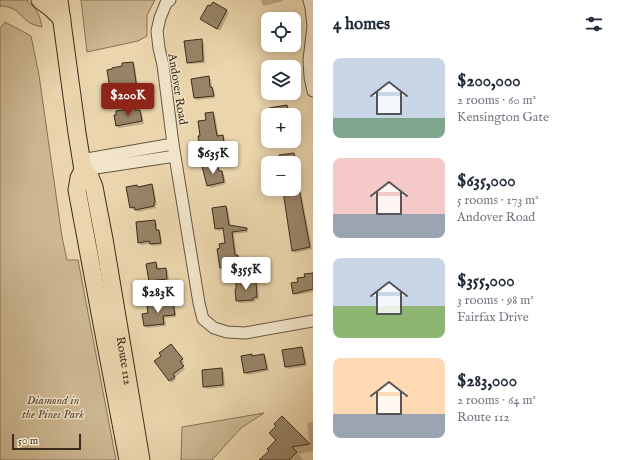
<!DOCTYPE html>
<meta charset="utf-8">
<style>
body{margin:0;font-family:"IM FELL English",serif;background:#f2f2f3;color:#1f2937;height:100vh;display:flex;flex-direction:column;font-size:15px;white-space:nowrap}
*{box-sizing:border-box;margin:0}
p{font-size:13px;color:#747a83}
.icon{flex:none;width:22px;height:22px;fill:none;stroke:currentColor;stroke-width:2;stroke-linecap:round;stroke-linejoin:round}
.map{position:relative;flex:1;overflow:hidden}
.panel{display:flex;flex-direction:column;background:#fff;width:312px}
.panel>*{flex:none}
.tools{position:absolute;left:261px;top:12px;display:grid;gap:8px}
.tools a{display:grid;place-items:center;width:40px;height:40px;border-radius:8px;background:#fff;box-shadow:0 2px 10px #0003;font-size:20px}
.scale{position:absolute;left:12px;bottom:10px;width:69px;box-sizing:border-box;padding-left:4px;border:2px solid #3e2c1b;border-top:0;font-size:11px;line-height:14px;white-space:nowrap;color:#3e2c1b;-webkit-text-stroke:3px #f1e4c9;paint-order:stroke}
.price{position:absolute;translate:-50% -34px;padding:0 9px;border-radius:4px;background:#fff;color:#222;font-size:13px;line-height:26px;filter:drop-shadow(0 1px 2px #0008)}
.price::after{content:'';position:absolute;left:50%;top:24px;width:12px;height:9px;margin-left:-6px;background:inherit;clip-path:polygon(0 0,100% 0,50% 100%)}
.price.current{background:#8f2418;color:#fff}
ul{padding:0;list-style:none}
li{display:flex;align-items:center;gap:12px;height:100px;padding:0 20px}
li span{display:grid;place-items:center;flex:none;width:112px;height:80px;border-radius:8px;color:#555}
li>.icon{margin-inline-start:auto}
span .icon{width:48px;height:48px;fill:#fffc;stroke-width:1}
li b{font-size:17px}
h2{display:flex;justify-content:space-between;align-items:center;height:48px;padding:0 20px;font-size:17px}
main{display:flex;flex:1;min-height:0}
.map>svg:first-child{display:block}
.green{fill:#cdb893;stroke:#867257}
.shadow{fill:#0003}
.building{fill:#978466;stroke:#3e2c1b}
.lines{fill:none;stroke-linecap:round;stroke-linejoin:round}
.street-casing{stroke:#69563f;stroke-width:13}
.primary-casing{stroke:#3e2c1b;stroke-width:19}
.street{stroke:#f1e4c9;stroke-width:11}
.primary{stroke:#ead5ac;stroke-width:17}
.labels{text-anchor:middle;stroke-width:3;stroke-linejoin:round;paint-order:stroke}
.street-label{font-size:12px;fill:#3e2c1b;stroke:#f1e4c9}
.park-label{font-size:12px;font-style:italic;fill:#5b4833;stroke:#f1e4c9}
</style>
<main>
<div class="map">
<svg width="313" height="460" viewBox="0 0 313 460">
<rect width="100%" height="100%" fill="#ead5ac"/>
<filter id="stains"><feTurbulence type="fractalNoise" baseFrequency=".005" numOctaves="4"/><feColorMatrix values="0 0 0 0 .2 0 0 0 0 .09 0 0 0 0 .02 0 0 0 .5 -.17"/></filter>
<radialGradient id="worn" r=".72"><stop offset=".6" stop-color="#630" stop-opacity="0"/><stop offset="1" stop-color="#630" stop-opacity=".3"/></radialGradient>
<!-- green -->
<path class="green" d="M0,0H28L27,1C37,8 40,16 42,27C38,26 34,25 30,23C18,15 17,6 0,6Z
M81,0H155L147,15V36L138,41L87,52Z
M5,22L31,36L39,75L62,237L67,260H78L116,460H0V28Z
M264,413L241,428L212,460H181L182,427Z"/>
<!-- shadow -->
<path class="shadow" d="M261,0H283V1L264,6L262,4Z
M210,7L226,11L229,13L220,31L203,21L201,19Z
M265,24H268V45V44Z
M201,40L204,43L205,63L190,64L188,62Z
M268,45H285V46L277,47L276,46L270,47Z
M132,63L135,65L138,91L130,92L127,89L113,91L111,89L108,71L123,67Z
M264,68H268V89L266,87Z
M208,77L211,79L212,88L214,90L215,98L197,100L195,98L192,79Z
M287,106L289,108L290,115H271Z
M134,109L136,111H139L142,113L144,124L119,128L116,125Z
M213,113L215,115L219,137L222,136L225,138L226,145L203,148L201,146L207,121Z
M293,154L296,156L299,176L294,177V163H282Z
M217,164L219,166L220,172L224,174L226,184L211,188L208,185Z
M151,185L154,188L157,205H155L156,208L138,212L135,209L133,210L131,207L138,188Z
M299,189L301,191L312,249L295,253L293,250Z
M226,207L228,209L231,227L246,229L249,232L234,234L237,256L240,258L241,267L223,270L221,268L226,244L224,230L219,231L216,229L213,209Z
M154,221L157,223V231H159L161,234L162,245L153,246L150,244L141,245L139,242Z
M156,263L158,266L159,270L166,269L168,271L169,281L152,283L149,281Z
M313,274V292L296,295L294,293L299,283Z
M255,282L258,284L259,299L255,300V302L239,303L237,300Z
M172,303L175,306L176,317L165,318L166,326L147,328L145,325Z
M173,347L184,362L182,364L185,369L175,377L176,379L172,383L156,361Z
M302,348L304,351L307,366L288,369L285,367Z
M252,355L254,357L264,355L266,357L269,371L248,375L245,373L242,357Z
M221,369L224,372L225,387L207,389L204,386Z
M282,418L310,446L307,423L313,422V451L298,454L303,459L302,460H260L270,451L277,440V426Z"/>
<!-- building -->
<path class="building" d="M213,2L227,10L217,29L200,19L208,5L210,6Z
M202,39L203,61L187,63L184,41Z
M133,62L137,88L127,90L126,87L110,89L107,70L112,69V68L122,66V63Z
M209,76L210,87H212L214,96L194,98L191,79Z
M287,105L289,114H287V115H270L269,108Z
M135,108V110H140L142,121L116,126L114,115H116V111Z
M213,112L217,136L223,135L224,143L200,147L198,136H200L198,121L206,120L205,113Z
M294,153L295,163H281L279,155Z
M217,163L219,171H222L224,182L207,186L202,166Z
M152,184L155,202L154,203V206L135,210L134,207L130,208L126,187L137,185L138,187Z
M299,188L310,247L292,251L283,191Z
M226,206L229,225L247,228V230L232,232L235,255H238L239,265L220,268L217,249L220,248L219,244L225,243L223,228L215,229L212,208Z
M155,220L156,230H159L161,243L150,244L149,241L138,243L136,222Z
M156,262L157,269L166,268L167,279L149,281L146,264Z
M313,273V289L293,294L291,283L298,282L297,278L305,277L304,274Z
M256,281L257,297L253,298V300L236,301L235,289H236V282Z
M173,302L175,315L163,316L164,324L144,326L142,314L148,313L147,306Z
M171,344L183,359L180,361L184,366L173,374L175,377L169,381L154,361L161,356L159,353Z
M302,347L305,364L285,367L282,350Z
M252,354V356L264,354L267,369L244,373L241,356Z
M222,368L223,385L203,387L202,370Z
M282,416L310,444L292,447L297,452L289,460H259L269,451L267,449L276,440L269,433L276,426L274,424Z"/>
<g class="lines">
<defs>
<path id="street" d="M170,0L166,3L160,18L157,31L159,48L163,65L173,144L199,303L203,319L214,328L227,332L245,333L313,321
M309,0L311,8L313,26L309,60L310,77L313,91
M81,160L173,144
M83,170L175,156"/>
<g id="primary">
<path d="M40,0L52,9L62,19"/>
<path d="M59,0L77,133L83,170L79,178L77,190L103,329L128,460"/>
<path id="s1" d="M83,170L90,177L94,187L104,239L141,460"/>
</g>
</defs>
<!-- street casing -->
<use href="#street" class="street-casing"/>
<!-- primary casing -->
<use href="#primary" class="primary-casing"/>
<!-- street -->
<use href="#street" class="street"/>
<!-- primary -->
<use href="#primary" class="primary"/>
</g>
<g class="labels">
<!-- street labels -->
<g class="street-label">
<text transform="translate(178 89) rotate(81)" y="4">Andover Road</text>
<text dy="4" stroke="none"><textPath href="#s1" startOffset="197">Route 112</textPath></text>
</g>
<!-- park labels -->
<g class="park-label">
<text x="53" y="404">Diamond in<tspan x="53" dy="14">the Pines Park</tspan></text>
</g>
</g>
<rect width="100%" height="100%" filter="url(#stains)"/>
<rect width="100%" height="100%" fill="url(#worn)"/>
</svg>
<div class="tools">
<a><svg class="icon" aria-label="locate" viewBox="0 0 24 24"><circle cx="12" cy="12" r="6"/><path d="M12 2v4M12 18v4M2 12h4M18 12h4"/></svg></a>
<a><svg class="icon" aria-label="layers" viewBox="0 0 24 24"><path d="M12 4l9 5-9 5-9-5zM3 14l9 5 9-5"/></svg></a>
<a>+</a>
<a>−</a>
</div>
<div class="scale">50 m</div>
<b class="price current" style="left:128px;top:117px">$200K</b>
<b class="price" style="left:213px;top:175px">$635K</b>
<b class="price" style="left:246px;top:291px">$355K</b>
<b class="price" style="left:158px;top:314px">$283K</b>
</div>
<section class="panel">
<h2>4 homes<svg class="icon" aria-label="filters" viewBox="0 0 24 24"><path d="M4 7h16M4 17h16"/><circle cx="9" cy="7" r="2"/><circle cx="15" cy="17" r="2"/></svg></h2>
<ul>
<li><span style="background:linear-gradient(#c9d6e8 75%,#7fa58c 0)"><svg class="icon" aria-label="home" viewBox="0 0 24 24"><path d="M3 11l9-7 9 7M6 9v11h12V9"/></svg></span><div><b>$200,000</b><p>2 rooms · 60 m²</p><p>Kensington Gate</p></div></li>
<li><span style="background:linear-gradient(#f6c9c9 70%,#9aa5b1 0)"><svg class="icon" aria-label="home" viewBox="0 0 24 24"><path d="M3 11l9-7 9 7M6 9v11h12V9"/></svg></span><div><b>$635,000</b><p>5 rooms · 173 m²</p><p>Andover Road</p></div></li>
<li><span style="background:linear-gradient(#c9d6e8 60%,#8fb573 0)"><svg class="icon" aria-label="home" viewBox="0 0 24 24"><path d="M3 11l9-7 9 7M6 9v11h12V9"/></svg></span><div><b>$355,000</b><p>3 rooms · 98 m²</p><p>Fairfax Drive</p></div></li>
<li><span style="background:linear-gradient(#ffd9b3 70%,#9aa5b1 0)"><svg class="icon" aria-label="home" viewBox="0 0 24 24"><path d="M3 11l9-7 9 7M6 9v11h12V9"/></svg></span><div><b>$283,000</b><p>2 rooms · 64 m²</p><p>Route 112</p></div></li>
</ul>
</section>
</main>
